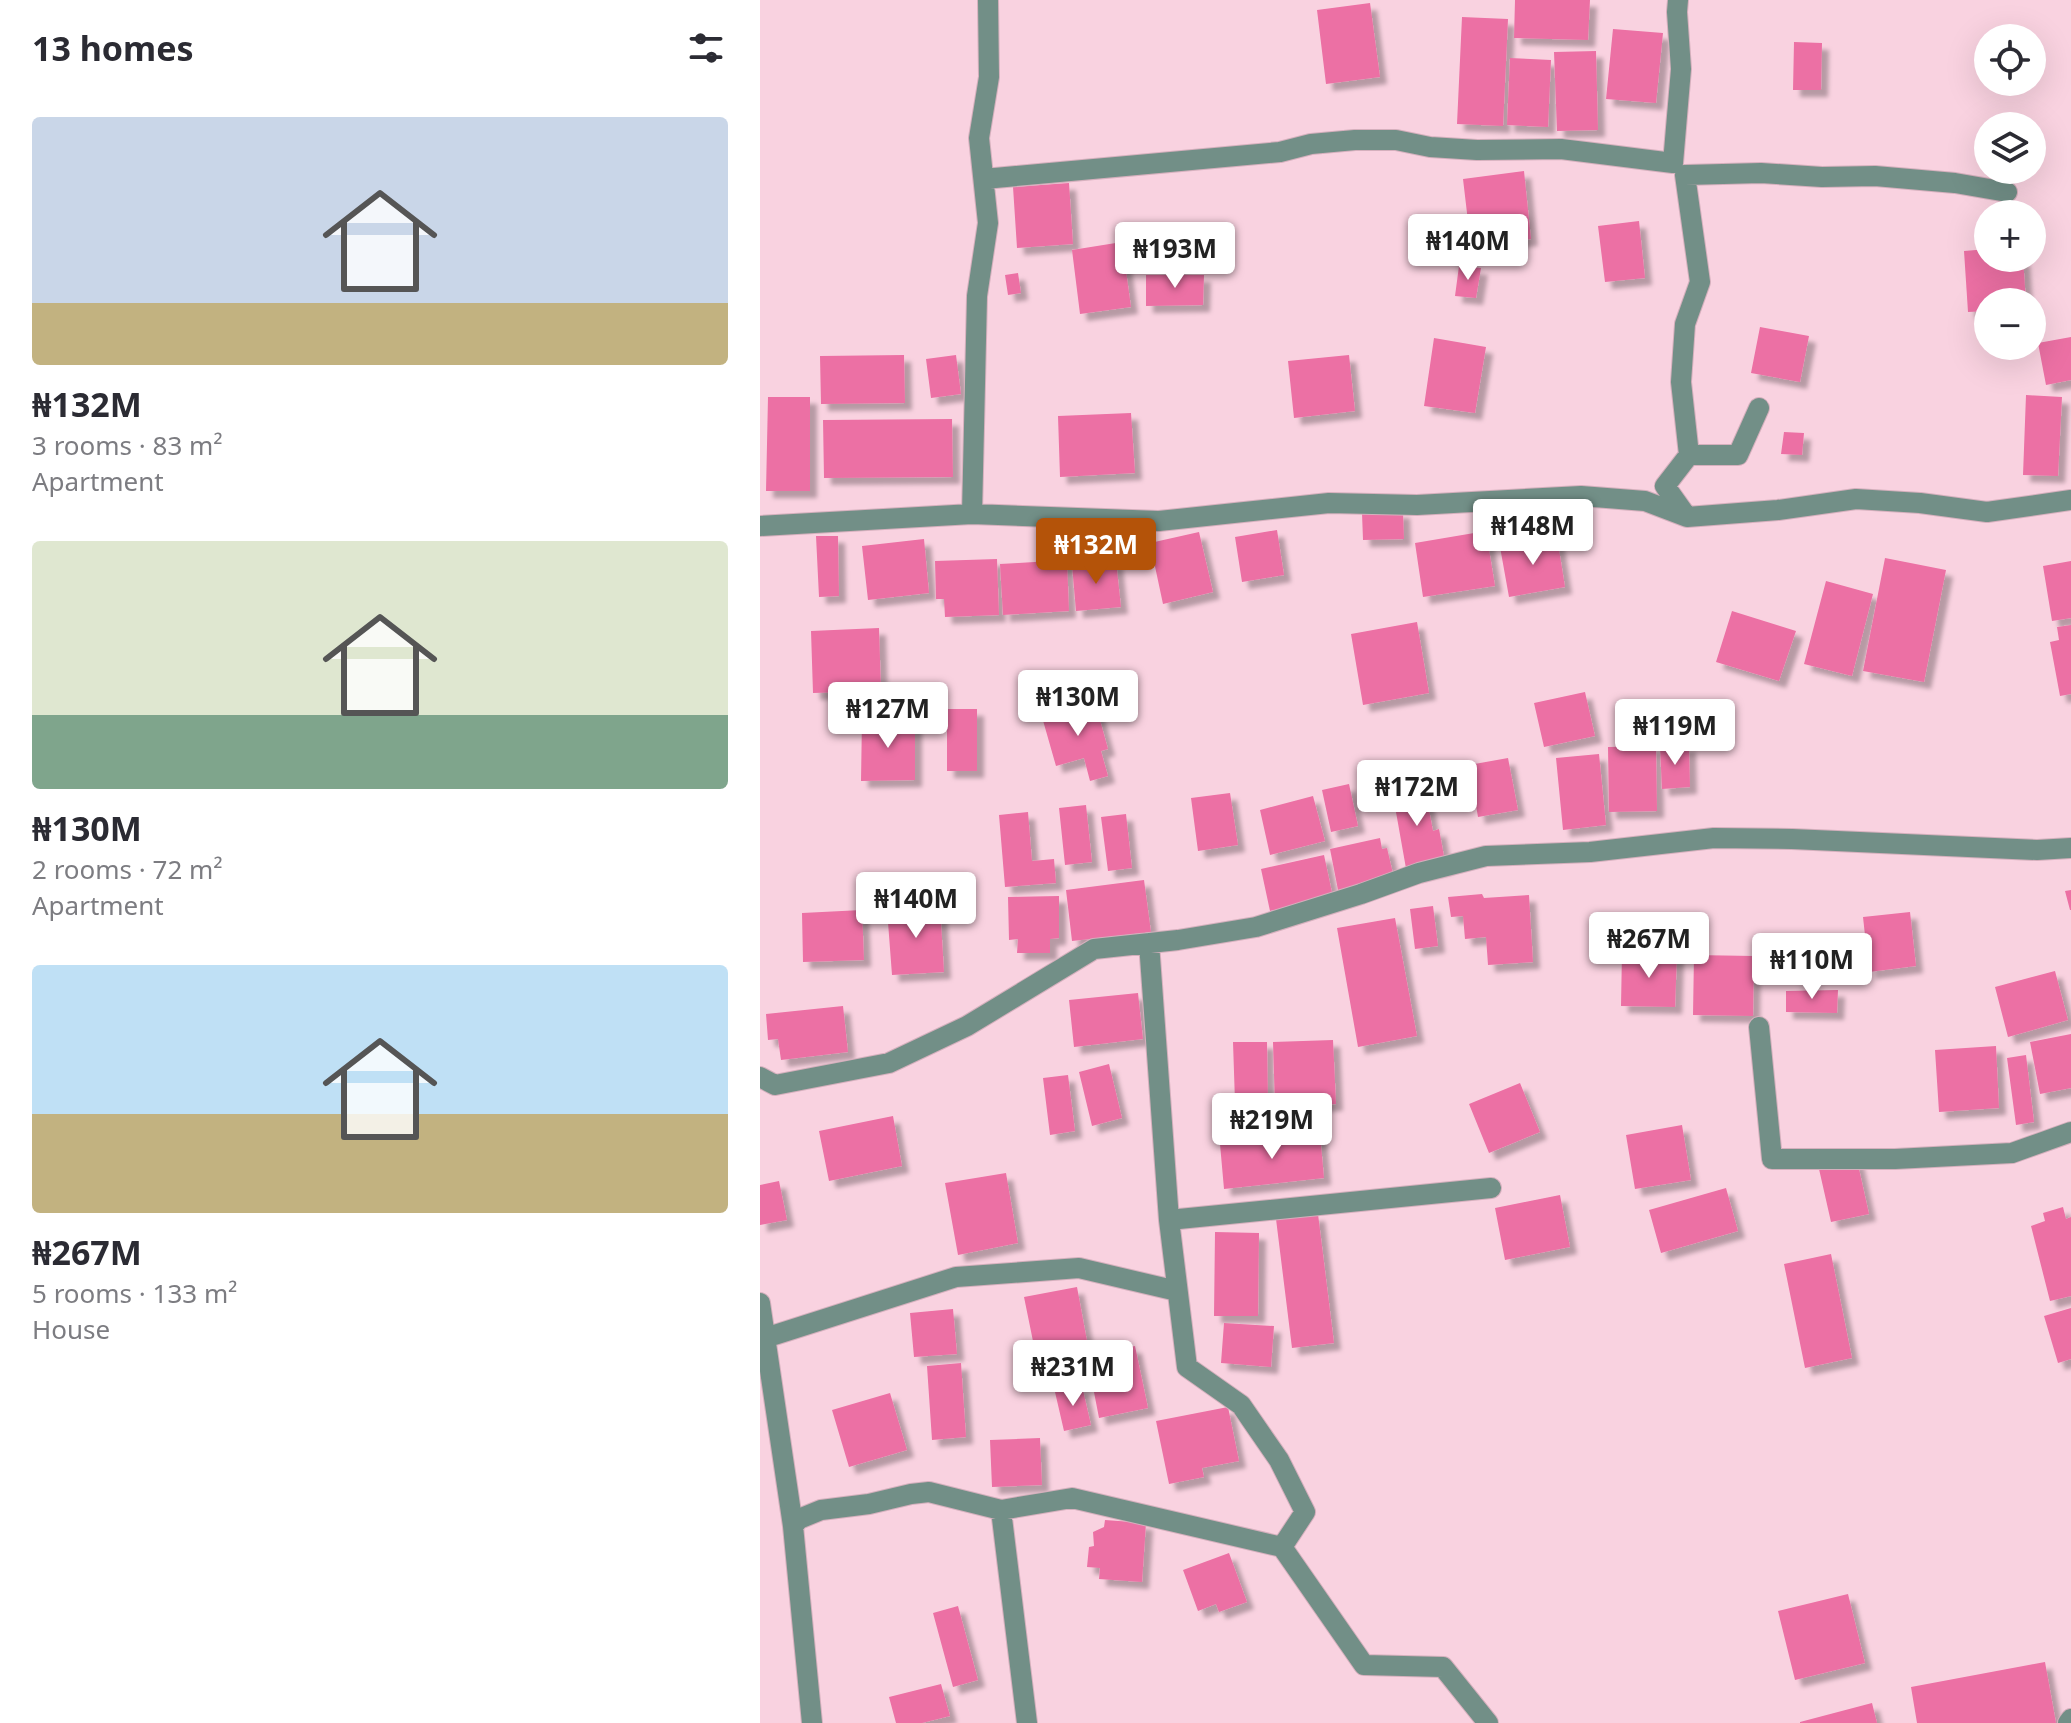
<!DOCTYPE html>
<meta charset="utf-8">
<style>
body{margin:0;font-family:"Noto Sans",sans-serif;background:#f2f2f3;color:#2b2b33;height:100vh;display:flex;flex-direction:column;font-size:30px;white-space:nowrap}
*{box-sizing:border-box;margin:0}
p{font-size:26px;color:#7c7c81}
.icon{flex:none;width:44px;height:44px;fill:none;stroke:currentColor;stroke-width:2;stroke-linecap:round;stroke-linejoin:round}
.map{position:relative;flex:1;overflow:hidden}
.drawer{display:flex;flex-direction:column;background:#fff;width:760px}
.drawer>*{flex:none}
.controls{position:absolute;left:1214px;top:24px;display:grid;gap:16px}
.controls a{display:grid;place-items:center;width:72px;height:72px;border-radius:50%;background:#fff;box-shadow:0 8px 32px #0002;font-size:40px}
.price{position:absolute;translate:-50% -68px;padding:0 18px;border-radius:8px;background:#fff;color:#222;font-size:26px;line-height:52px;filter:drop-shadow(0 2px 4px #0008)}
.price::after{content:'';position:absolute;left:50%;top:48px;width:24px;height:18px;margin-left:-12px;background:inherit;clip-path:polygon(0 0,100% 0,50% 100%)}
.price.selected{background:#b45309;color:#fff}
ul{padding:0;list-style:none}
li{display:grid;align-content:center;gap:16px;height:424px;padding:0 32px}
li span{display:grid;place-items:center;height:248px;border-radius:8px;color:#555}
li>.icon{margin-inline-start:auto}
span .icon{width:144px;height:144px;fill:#fffc;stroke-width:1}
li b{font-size:34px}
h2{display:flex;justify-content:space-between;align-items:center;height:96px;padding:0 32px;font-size:34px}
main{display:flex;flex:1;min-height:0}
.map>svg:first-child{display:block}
.building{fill:#ec70a4;filter:url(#shadow)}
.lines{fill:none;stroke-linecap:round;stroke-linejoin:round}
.minor-casing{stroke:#d5b0bd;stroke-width:22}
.minor{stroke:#728f87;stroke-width:20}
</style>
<main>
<section class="drawer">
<h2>13 homes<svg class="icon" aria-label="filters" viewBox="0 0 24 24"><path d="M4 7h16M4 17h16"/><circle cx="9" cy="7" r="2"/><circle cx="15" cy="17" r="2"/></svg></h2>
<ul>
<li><span style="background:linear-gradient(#c9d6e8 75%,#c2b280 0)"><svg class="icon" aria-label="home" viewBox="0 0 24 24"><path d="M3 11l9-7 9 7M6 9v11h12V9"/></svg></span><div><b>₦132M</b><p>3 rooms · 83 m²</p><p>Apartment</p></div></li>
<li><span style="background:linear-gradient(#dfe7d0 70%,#7fa58c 0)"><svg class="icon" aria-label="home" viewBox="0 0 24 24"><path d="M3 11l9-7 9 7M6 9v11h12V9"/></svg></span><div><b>₦130M</b><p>2 rooms · 72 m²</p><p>Apartment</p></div></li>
<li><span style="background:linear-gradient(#bfe0f5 60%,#c2b280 0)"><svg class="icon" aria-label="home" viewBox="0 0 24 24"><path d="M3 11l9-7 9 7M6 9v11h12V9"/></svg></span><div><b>₦267M</b><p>5 rooms · 133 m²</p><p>House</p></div></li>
</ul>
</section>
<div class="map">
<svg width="1311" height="1723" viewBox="0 0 1311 1723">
<defs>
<filter id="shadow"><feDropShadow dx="7" dy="7" stdDeviation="2" flood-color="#0004"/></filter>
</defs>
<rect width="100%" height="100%" fill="#f9d2e0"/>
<!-- building -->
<path class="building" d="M755,0H830L828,40L754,38Z
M610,3L620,77L566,84L557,10Z
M702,17L748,19L743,126L697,124Z
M853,29L903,33L896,103L846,99Z
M1034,42L1062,43L1061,90H1033Z
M836,51L838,130L797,131L794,52Z
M750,58L791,60L788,127L747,125Z
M764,171L771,239L711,247L703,179Z
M309,183L313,244L257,248L253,187Z
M879,221L885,278L845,282L838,226Z
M362,242L371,307L320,314L312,250Z
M1228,249V258H1263L1266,302H1228V311L1208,312L1204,251Z
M699,266L721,268L716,298L695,296Z
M258,273L261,293L248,295L245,275Z
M386,275H444L443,305L386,306Z
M1000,327L1049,336L1040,382L991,373Z
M1311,337V380L1286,385L1278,343Z
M674,338L726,347L715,413L664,406Z
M144,355L145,403L61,404L60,356Z
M196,355L201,394L171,398L166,359Z
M589,355L595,411L534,418L528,361Z
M1266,395L1302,397L1298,476L1263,475Z
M8,397H50V491H6Z
M371,413L375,473L300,477L298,416Z
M192,419L193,477L64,478L63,420Z
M1024,432L1044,433L1042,455L1021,454Z
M643,511L644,539L603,540L602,513Z
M517,530L524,575L482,582L475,537Z
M726,531L735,586L663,597L655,543Z
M439,532L453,592L403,604L390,543Z
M56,536H78L79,596L59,597Z
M797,537L805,587L749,597L740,547Z
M164,539L169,593L108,600L102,546Z
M321,542L322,562H308L307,543Z
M1125,558L1186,570L1164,682L1103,671Z
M237,559L239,615L185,617L184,599H176L175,561Z
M307,560L309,611L243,615L240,564Z
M356,561L361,607L316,611L312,565Z
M1311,561V618L1292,621L1283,566Z
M1066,581L1113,594L1092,676L1044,664Z
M972,611L1036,631L1019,681L956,662Z
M657,622L669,693L603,705L591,634Z
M1311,625V694L1300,696L1290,642L1299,640L1297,627Z
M119,628L121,691L53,693L51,631Z
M825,692L835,736L784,747L774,703Z
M335,702L348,749L341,751L348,776L330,781L324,758L296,766L282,717Z
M187,709H217V771H187Z
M102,719L155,720V780L101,781Z
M929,745L930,787L902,789L900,746Z
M896,746L897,811L849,812L848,747Z
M839,754L846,825L803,830L796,758Z
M748,758L758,810L718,817L709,765Z
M663,778L673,831L679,829L686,867L647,874L631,784Z
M589,784L598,826L571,832L562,790Z
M470,793L478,845L438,851L431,798Z
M553,796L565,841L510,855L500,810Z
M326,805L332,862L305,865L299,808Z
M268,812L272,861L294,859L296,883L245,887L239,815Z
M366,814L372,868L348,871L341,817Z
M620,838L622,849L627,848L634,878L578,890L570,849Z
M564,855L573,897L510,911L501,869Z
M384,880L391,932L312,941L306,890Z
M1311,890V910H1310L1305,891Z
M722,894L724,898L769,895L773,962L728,965L726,937L705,939L703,916L691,917L688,897Z
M299,896V938L290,939V953H257L258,939L249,940L248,897Z
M180,906L184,972L132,975L127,909Z
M673,906L678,946L655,949L650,909Z
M102,910L104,960L43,962L42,913Z
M1150,912L1156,966L1109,972L1103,917Z
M635,918L657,1036L598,1047L577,928Z
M862,952L917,954L915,1007L861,1006Z
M934,955L994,956L993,1016L933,1015Z
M1295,971L1308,1020L1248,1037L1235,987Z
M1078,990L1077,1013L1026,1012V991Z
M378,993L383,1039L314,1047L309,1000Z
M83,1006L88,1052L21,1060L18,1039L8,1040L6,1014Z
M1311,1034V1088L1280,1094L1270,1042Z
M573,1040L576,1104L515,1107L513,1042Z
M473,1042H507L508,1101L475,1102Z
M1236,1046L1239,1108L1179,1112L1175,1050Z
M1266,1055L1274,1122L1256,1125L1247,1058Z
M349,1064L362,1118L332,1126L319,1072Z
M308,1075L315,1131L290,1135L283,1078Z
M760,1083L780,1132L729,1153L709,1104Z
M133,1116L142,1166L69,1181L59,1131Z
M922,1125L931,1180L875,1189L866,1135Z
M560,1134L564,1178L464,1189L460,1144Z
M1097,1160L1109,1214L1071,1222L1059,1169Z
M246,1173L258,1243L198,1255L185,1183Z
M19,1181L27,1220L0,1225V1185Z
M966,1188L978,1231L901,1253L889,1210Z
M800,1195L810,1247L745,1260L735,1208Z
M1303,1207L1306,1219L1311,1217V1296L1290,1301L1271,1226L1285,1221L1283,1213Z
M558,1214L574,1343L532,1348L516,1219Z
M455,1232L499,1233L498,1316H454Z
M1071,1254L1092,1358L1045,1368L1024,1264Z
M317,1287L327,1341L275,1351L264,1297Z
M1311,1308V1359L1298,1363L1284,1316Z
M193,1309L197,1354L154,1357L150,1313Z
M464,1323L514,1326L511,1367L461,1363Z
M375,1346L388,1408L339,1418L327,1356Z
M201,1363L206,1437L172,1440L167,1366Z
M322,1386L331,1425L304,1431L295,1392Z
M130,1393L147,1450L89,1467L72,1410Z
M468,1407L479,1461L442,1468L444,1477L409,1484L396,1421Z
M280,1438L282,1485L232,1487L230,1440Z
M345,1520L386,1523L382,1582L339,1579L340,1568L327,1567L329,1547L334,1546L333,1532L344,1527Z
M469,1553L487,1602L459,1612L456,1604L438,1611L423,1570Z
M1088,1594L1105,1663L1035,1680L1018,1611Z
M198,1606L218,1680L193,1687L173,1613Z
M1285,1662L1296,1723H1157L1151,1687Z
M181,1684L190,1716L162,1723H136L129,1697Z
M1112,1703L1117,1723H1040V1722Z"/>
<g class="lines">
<defs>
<path id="minor" d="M228,0L229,77L219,138L228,223L217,296L212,514L399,521L569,503L657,505L821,496L885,501L927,517L905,486L929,455H978L999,408
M224,179L520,152L551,144L595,140H636L670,147L717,150L801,149L913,163L921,69L917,12L918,0
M929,455L921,382L925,324L940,282L925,175L1001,173L1062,177L1115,176L1195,183L1247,192
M927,517L1018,510L1096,499L1160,503L1227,512L1311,500
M0,526L212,514
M389,943L409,1220
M999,1027L1012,1159H1135L1252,1153L1311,1132
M0,1077L15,1085L129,1063L207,1026L334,949L418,940L496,927L601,894L659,873L726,856L830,852L954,838L1032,839L1277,850L1311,848
M0,1303L33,1526
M5,1338L196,1277L319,1268L417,1291
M241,1510L267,1723
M522,1547L545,1512L519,1460L481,1405L427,1367L409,1220L731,1188
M52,1723L33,1526L39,1519L61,1510L109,1504L151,1494L169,1492L241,1510L312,1498L522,1547L604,1665L683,1667L728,1723
M1308,1723L1311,1719"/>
</defs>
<!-- minor casing -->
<use href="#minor" class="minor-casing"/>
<!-- minor -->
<use href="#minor" class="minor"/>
</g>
</svg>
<div class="controls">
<a><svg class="icon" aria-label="locate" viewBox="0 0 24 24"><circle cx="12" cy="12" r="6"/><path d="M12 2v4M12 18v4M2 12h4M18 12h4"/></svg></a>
<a><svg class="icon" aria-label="layers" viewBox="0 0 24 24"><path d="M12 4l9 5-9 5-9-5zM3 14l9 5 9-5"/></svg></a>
<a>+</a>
<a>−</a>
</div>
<b class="price" style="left:708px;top:282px">₦140M</b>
<b class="price" style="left:415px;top:290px">₦193M</b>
<b class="price" style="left:773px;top:567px">₦148M</b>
<b class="price selected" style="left:336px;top:586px">₦132M</b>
<b class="price" style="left:318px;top:738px">₦130M</b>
<b class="price" style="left:128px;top:750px">₦127M</b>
<b class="price" style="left:915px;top:767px">₦119M</b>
<b class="price" style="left:657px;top:828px">₦172M</b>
<b class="price" style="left:156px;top:940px">₦140M</b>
<b class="price" style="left:889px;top:980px">₦267M</b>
<b class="price" style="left:1052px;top:1001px">₦110M</b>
<b class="price" style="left:512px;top:1161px">₦219M</b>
<b class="price" style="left:313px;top:1408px">₦231M</b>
</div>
</main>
